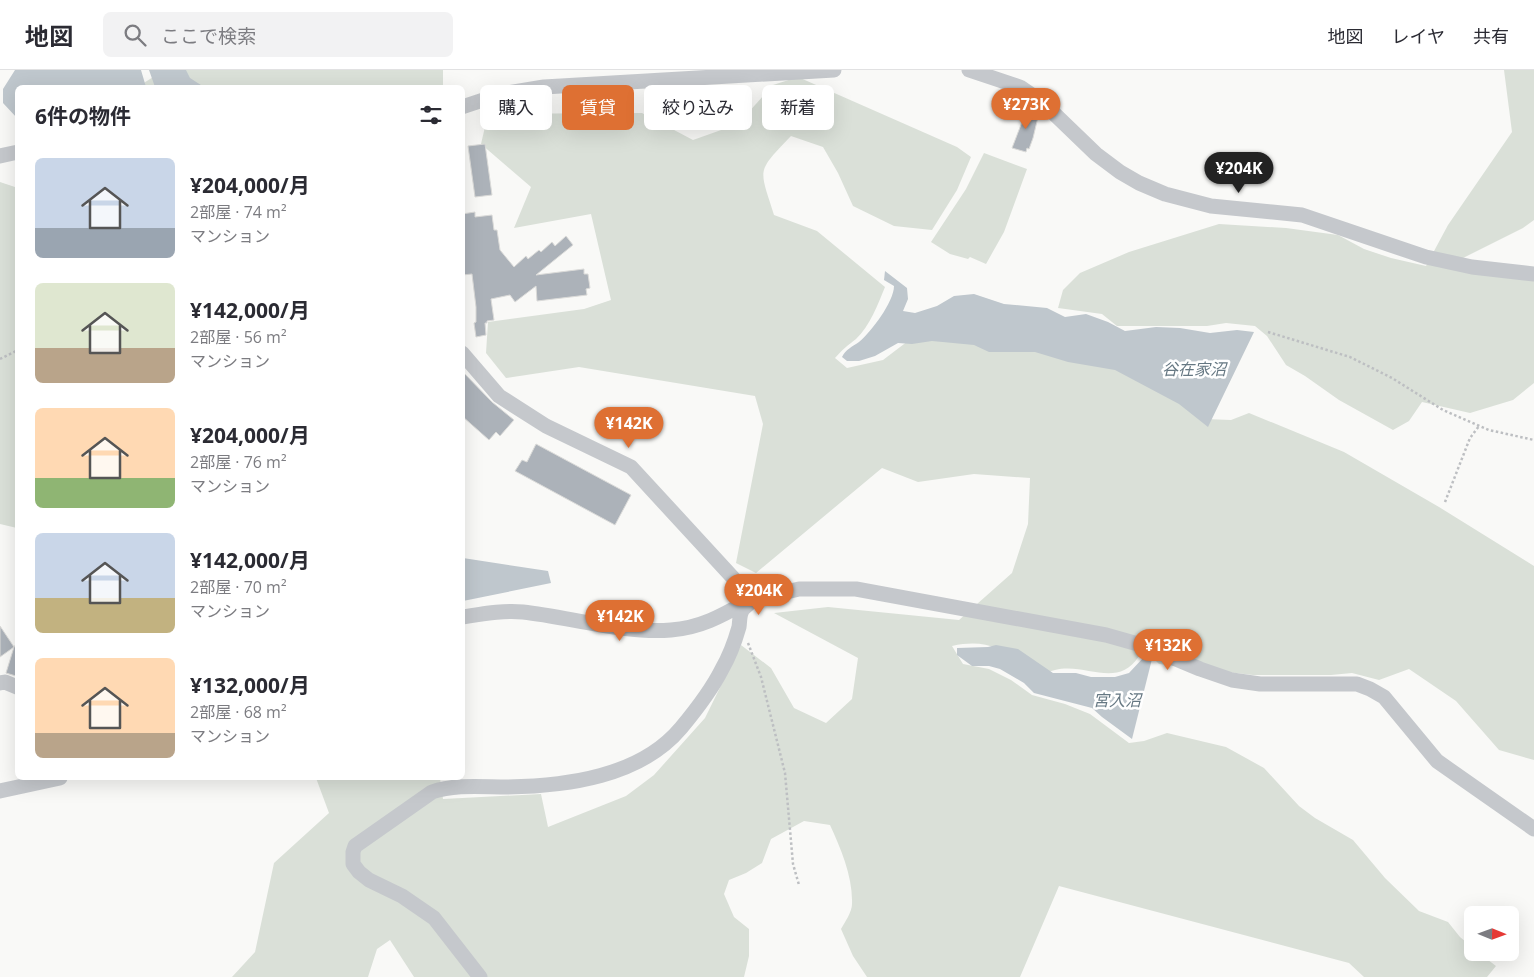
<!DOCTYPE html>
<html lang="ja">
<meta charset="utf-8">
<style>
body{margin:0;font-family:"Open Sans","Noto Sans JP",sans-serif;background:#f2f2f3;color:#2b2b33;height:100vh;display:flex;flex-direction:column;font-size:19px;white-space:nowrap}
*{box-sizing:border-box;margin:0}
p{font-size:16px;color:#7c7c81}
.icon{flex:none;width:28px;height:28px;fill:none;stroke:currentColor;stroke-width:2;stroke-linecap:round;stroke-linejoin:round}
.map{position:relative;flex:1;overflow:hidden}
.details{position:absolute;left:15px;top:15px;width:450px;height:695px;display:flex;flex-direction:column;background:#fff;border-radius:8px;box-shadow:0 5px 20px #0002}
.details>*{flex:none}
.banner{position:absolute;left:480px;top:15px;width:475px;height:45px;display:flex;gap:10px}
.needle{width:32px;rotate:91deg}
.controls{position:absolute;left:1464px;top:836px;display:grid;gap:10px}
.controls a{display:grid;place-items:center;width:55px;height:55px;border-radius:8px;background:#fff;box-shadow:0 5px 20px #0002;font-size:25px}
.price{position:absolute;translate:-50% -42px;padding:0 11px;border-radius:18px;background:#de7033;color:#fff;font-size:16px;line-height:32px;filter:drop-shadow(0 1px 2px #0008)}
.price::after{content:'';position:absolute;left:50%;top:30px;width:15px;height:11px;margin-left:-8px;background:inherit;clip-path:polygon(0 0,100% 0,50% 100%)}
.price.current{background:#222;color:#fff}
ul{padding:0;list-style:none}
li{display:flex;align-items:center;gap:15px;height:125px;padding:0 20px}
li span{display:grid;place-items:center;flex:none;width:140px;height:100px;border-radius:8px;color:#555}
li>.icon{margin-inline-start:auto}
span .icon{width:60px;height:60px;fill:#fffc;stroke-width:1}
li b{font-size:21px}
h2{display:flex;justify-content:space-between;align-items:center;height:60px;padding:0 20px;font-size:21px}
.tag{padding:0 18px;border-radius:8px;background:#fff;box-shadow:0 5px 20px #0002;font-size:18px;line-height:45px}
.tag.current{background:#de7033;color:#fff}
header{display:flex;align-items:center;gap:30px;box-sizing:border-box;height:70px;padding:0 25px;background:#fff;border-bottom:1px solid #e1e1e2}
header strong{font-size:24px}
nav{display:flex;gap:28px;margin-inline-start:auto;font-size:18px}
.search{width:350px;height:45px;background:#f2f2f3;display:flex;align-items:center;gap:12px;box-sizing:border-box;padding:0 18px;border-radius:8px;color:#7c7c81;font-size:19px}
.map>svg:first-child{display:block}
.green{fill:#dae0d8}
.water{fill:#bfc7cd}
.building{fill:#acb2b9;stroke:#dbdbd9}
.lines{fill:none;stroke-linecap:round;stroke-linejoin:round}
.path{stroke:#bdbfc2;stroke-width:2.5;stroke-dasharray:2.5 2.5;stroke-linecap:butt}
.minor{stroke:#c5c8cc;stroke-width:15}
.labels{text-anchor:middle;stroke-width:5;stroke-linejoin:round;paint-order:stroke}
.water-label{font-size:16px;font-style:italic;fill:#657782;stroke:#fff}
</style>
<header>
<strong>地図</strong>
<div class="search"><svg class="icon" aria-label="search" viewBox="0 0 24 24"><circle cx="10" cy="10" r="6"/><path d="M15 15l6 6"/></svg>ここで検索</div>
<nav><a>地図</a><a>レイヤ</a><a>共有</a></nav>
</header>
<div class="map">
<svg width="1534" height="907" viewBox="0 0 1534 907">
<rect width="100%" height="100%" fill="#f9f9f7"/>
<!-- green -->
<path class="green" d="M164,0H443V17L136,18Z
M1504,0H1534V150L1523,158L1457,191L1534,211V313L1513,330L1470,343L1422,332L1409,351L1393,360L1339,330L1305,306L1286,295L1267,266L1255,256L1226,253L1207,256H1117L1102,244L1058,238L1063,220L1080,203L1129,182L1219,154L1286,158L1338,165L1364,179L1391,188L1426,196L1448,155L1512,62Z
M798,7L957,77L971,87L957,120L932,160L894,156L853,136L838,103L823,77L791,66C756,103 759,97 774,145L817,161L885,217C878,234 870,256 856,269C848,275 842,280 835,288L847,298L883,290L908,271L936,268L1121,292L1205,349L1231,350L1249,343L1344,382L1439,437L1534,496V690L1499,680L1456,631L1409,599L1379,610L1352,603L1331,605H1253L1159,594L1151,586H1139C1117,620 1086,592 1055,600C1050,601 1045,604 1040,606C1008,584 993,567 952,576L963,594L989,599L1011,610L1032,625L1065,634L1090,644L1129,673L1144,671L1167,663L1226,677L1264,698L1299,736L1315,748L1353,770L1385,808L1419,841L1448,852L1460,867L1472,877V882L1479,883L1496,896L1487,907H1364L1349,893L1059,816L1020,907H867L853,886L841,859C845,852 852,842 852,834C853,807 841,779 830,755L804,751L771,769L762,793L746,803L729,810L724,824L734,847L749,859V886L744,907H414L390,870L377,879L368,907H232L255,882L274,793L329,743L316,708H440L443,729L541,724L548,757L626,726L654,705L705,648L741,575L771,598L794,638L826,653L852,629L858,588L774,543L828,537L959,550L1012,503L1028,454L1030,408L974,404L918,412L882,398L756,503L736,493L763,354L755,326L579,297L506,308L486,283L488,252L584,239L611,230L591,144L514,158L531,117L481,74L488,44L642,43L693,70L738,54L773,15Z
M984,83L1027,99L1004,162L986,194L970,187L968,189L950,184L931,172L966,119Z
M0,112L18,118L17,458L0,454Z"/>
<!-- water -->
<path class="water" d="M15,0H141L146,17L18,18L17,48L3,33V19Z
M149,0H186L190,8L204,17H155Z
M885,201L907,218L908,229L903,241L915,243L937,236L954,226L974,224L1004,234L1047,238L1065,247L1086,244L1108,252L1125,261L1156,257L1180,258L1210,263L1237,260L1254,262L1208,357L1179,334L1115,300L1068,292L1035,282H989L974,275L932,271L912,274L898,273L875,286L859,291H847L842,287C846,279 852,277 859,272C871,262 894,232 894,216L884,210Z
M463,488L548,501L551,513L463,531Z
M996,575L1018,579L1053,603H1076L1091,607H1115L1129,603L1143,588L1152,589L1132,669L1102,647L1092,638L1034,623L1024,613L1000,599L989,596H972L957,585V578L988,577Z"/>
<!-- building -->
<path class="building" d="M1024,37L1039,43L1033,68L1029,79L1027,78L1026,82L1012,78L1022,52Z
M485,74L492,125L475,127L468,76Z
M475,142V147L492,145L494,160H497L500,180L514,197L526,186L528,189L539,180L541,182L552,172L555,176L566,166L573,175L536,205L584,199V204H588L590,218L586,219L587,225L537,231L536,216L515,232L510,225L491,229L494,250L487,251V253H485L486,265L476,267L474,253L476,252V237L472,204L462,205V144Z
M462,301L492,332L514,350L500,366L496,362L489,370L462,346Z
M536,374L631,425L615,455L515,401L522,390L527,392Z
M0,556L14,577L16,574H18L16,606L6,603L14,577L0,587Z"/>
<g class="lines">
<!-- path -->
<path class="path" d="M1268,262L1350,287L1392,308L1443,340L1489,360L1534,370
M0,289L18,280
M1445,432L1470,368L1479,356
M748,573L761,607L785,703L793,794L799,815"/>
<!-- minor -->
<path class="minor" d="M969,0L1020,17L1042,32L1096,84L1120,102L1139,113L1165,124L1211,136L1302,145L1426,187L1472,197L1534,204
M462,37L501,24L544,17L834,0
M0,86L18,82
M462,283L499,326L546,356L631,397L735,510L746,518L760,524H778L799,519H856L1106,565L1145,576L1200,599L1232,610L1260,614H1357L1370,619L1384,627L1437,691L1534,759
M462,547C482,544 503,540 523,542C569,547 625,564 671,560C701,558 723,545 748,531
M0,613L5,612L17,617
M0,721L60,708
M480,907L434,848L402,826L369,810L359,802L353,794V782L355,776L432,722C455,714 482,717 507,717C566,716 640,707 681,658C696,640 711,621 722,599C729,587 735,571 739,557C740,551 739,544 743,539C748,534 755,529 760,524"/>
</g>
<g class="labels">
<!-- water labels -->
<g class="water-label">
<text x="1194" y="305">谷在家沼</text>
<text x="1117" y="636">宮入沼</text>
</g>
</g>
</svg>
<div class="controls">
<a><svg class="needle" viewBox="-14 -14 28 28"><path d="M0-13l5 13h-10z" fill="#e53935"/><path d="M0 13l5-13h-10z" fill="#7c7c81"/></svg></a>
</div>
<b class="price" style="left:1026px;top:60px">¥273K</b>
<b class="price current" style="left:1239px;top:124px">¥204K</b>
<b class="price" style="left:629px;top:379px">¥142K</b>
<b class="price" style="left:759px;top:546px">¥204K</b>
<b class="price" style="left:620px;top:572px">¥142K</b>
<b class="price" style="left:1168px;top:601px">¥132K</b>
<div class="banner">
<a class="tag">購入</a>
<a class="tag current">賃貸</a>
<a class="tag">絞り込み</a>
<a class="tag">新着</a>
</div>
<section class="details">
<h2>6件の物件<svg class="icon" aria-label="filters" viewBox="0 0 24 24"><path d="M4 7h16M4 17h16"/><circle cx="9" cy="7" r="2"/><circle cx="15" cy="17" r="2"/></svg></h2>
<ul>
<li><span style="background:linear-gradient(#c9d6e8 70%,#9aa5b1 0)"><svg class="icon" aria-label="home" viewBox="0 0 24 24"><path d="M3 11l9-7 9 7M6 9v11h12V9"/></svg></span><div><b>¥204,000/月</b><p>2部屋 · 74 m²</p><p>マンション</p></div></li>
<li><span style="background:linear-gradient(#dfe7d0 65%,#b9a48a 0)"><svg class="icon" aria-label="home" viewBox="0 0 24 24"><path d="M3 11l9-7 9 7M6 9v11h12V9"/></svg></span><div><b>¥142,000/月</b><p>2部屋 · 56 m²</p><p>マンション</p></div></li>
<li><span style="background:linear-gradient(#ffd9b3 70%,#8fb573 0)"><svg class="icon" aria-label="home" viewBox="0 0 24 24"><path d="M3 11l9-7 9 7M6 9v11h12V9"/></svg></span><div><b>¥204,000/月</b><p>2部屋 · 76 m²</p><p>マンション</p></div></li>
<li><span style="background:linear-gradient(#c9d6e8 65%,#c2b280 0)"><svg class="icon" aria-label="home" viewBox="0 0 24 24"><path d="M3 11l9-7 9 7M6 9v11h12V9"/></svg></span><div><b>¥142,000/月</b><p>2部屋 · 70 m²</p><p>マンション</p></div></li>
<li><span style="background:linear-gradient(#ffd9b3 75%,#b9a48a 0)"><svg class="icon" aria-label="home" viewBox="0 0 24 24"><path d="M3 11l9-7 9 7M6 9v11h12V9"/></svg></span><div><b>¥132,000/月</b><p>2部屋 · 68 m²</p><p>マンション</p></div></li>
</ul>
</section>
</div>
